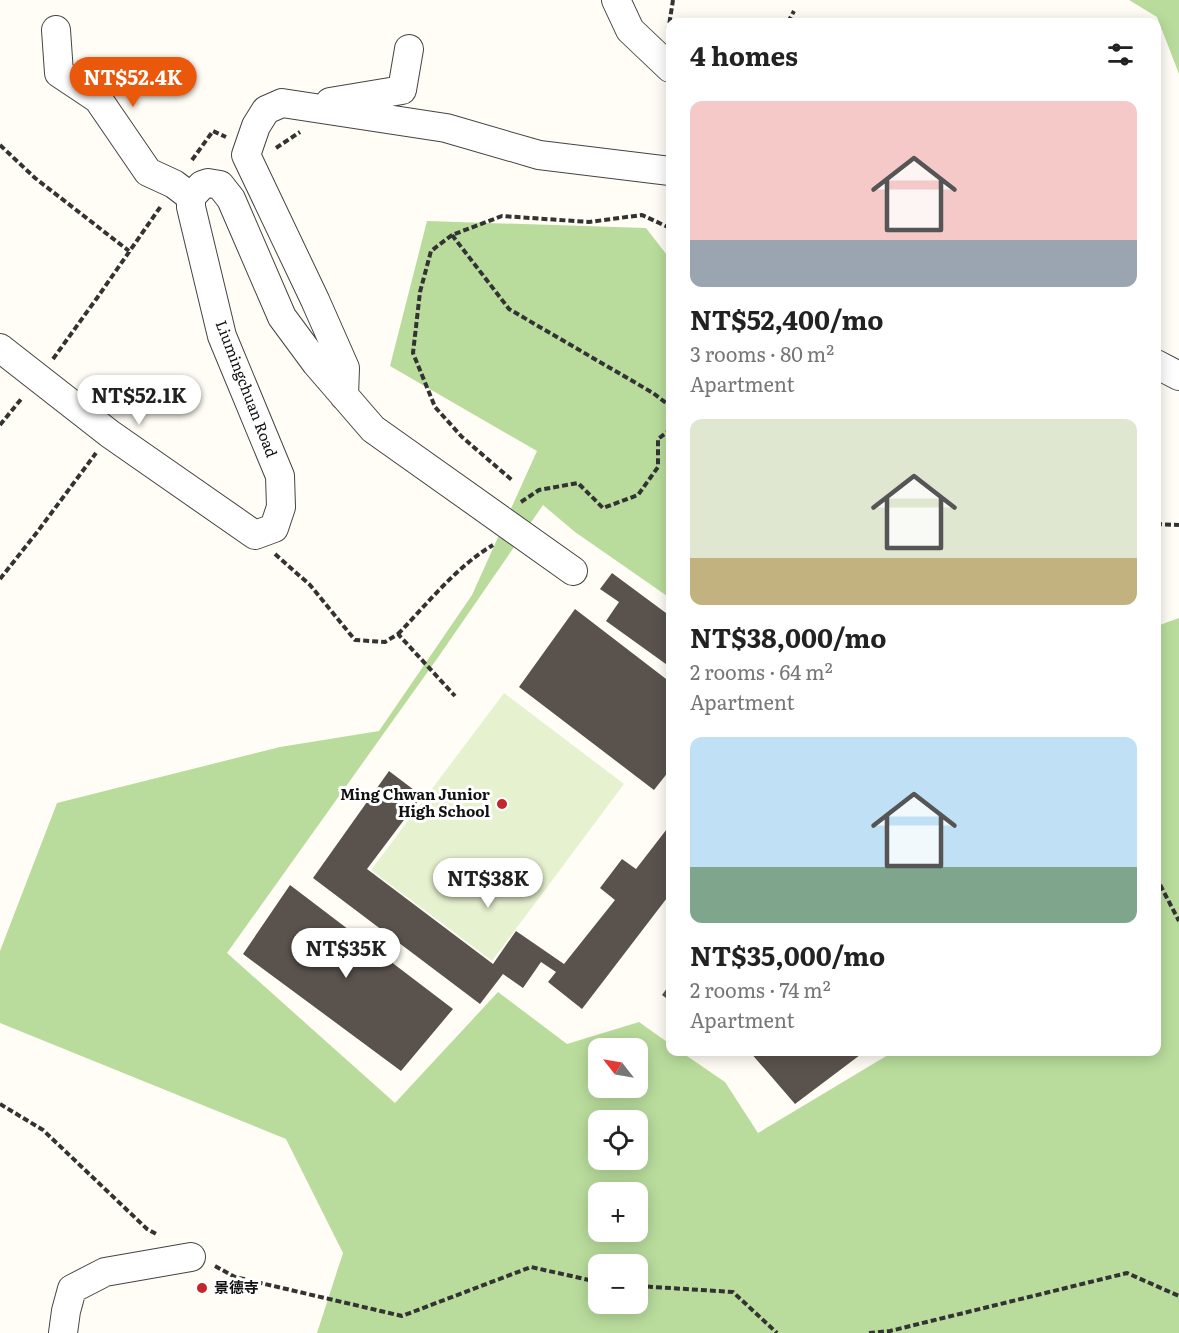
<!DOCTYPE html>
<meta charset="utf-8">
<style>
body{margin:0;font-family:Literata,"Noto Sans TC",serif;background:#f6f6f6;color:#222;height:100vh;display:flex;flex-direction:column;font-size:22px;white-space:nowrap}
*{box-sizing:border-box;margin:0}
p{font-size:20px;color:#767676}
.icon{flex:none;width:33px;height:33px;fill:none;stroke:currentColor;stroke-width:2;stroke-linecap:round;stroke-linejoin:round}
.map{position:relative;flex:1;overflow:hidden}
.details{position:absolute;left:666px;top:18px;width:495px;height:1038px;display:flex;flex-direction:column;background:#fff;border-radius:12px;box-shadow:0 3px 15px #0003}
.details>*{flex:none}
.needle{width:39px;rotate:301deg}
.fabs{position:absolute;left:588px;top:1038px;display:grid;gap:12px}
.fabs a{display:grid;place-items:center;width:60px;height:60px;border-radius:12px;background:#fff;box-shadow:0 3px 15px #0003;font-size:30px}
.price{position:absolute;translate:-50% -51px;padding:0 14px;border-radius:21px;background:#fff;color:#222;font-size:20px;line-height:39px;filter:drop-shadow(0 2px 3px #0008)}
.price::after{content:'';position:absolute;left:50%;top:36px;width:18px;height:14px;margin-left:-9px;background:inherit;clip-path:polygon(0 0,100% 0,50% 100%)}
.price.current{background:#ea580c;color:#fff}
ul{padding:0;list-style:none}
li{display:grid;align-content:center;gap:12px;height:318px;padding:0 24px}
li span{display:grid;place-items:center;height:186px;border-radius:12px;color:#555}
li>.icon{margin-inline-start:auto}
span .icon{width:108px;height:108px;fill:#fffc;stroke-width:1}
li b{font-size:26px}
h2{display:flex;justify-content:space-between;align-items:center;height:72px;padding:0 24px;font-size:26px}
.map>svg:first-child{display:block}
.forest{fill:#b9dc9c;fill-rule:evenodd}
.pitch{fill:#e6f2cf}
.building{fill:#5a524d}
.lines{fill:none;stroke-linecap:round;stroke-linejoin:round}
.minor-casing{stroke:#444;stroke-width:30}
.path{stroke:#333;stroke-width:4;stroke-dasharray:6 3;stroke-linecap:butt}
.minor{stroke:#fff;stroke-width:28}
.poi-dot{fill:#c4262e;stroke:#fff;stroke-width:2}
.labels{text-anchor:middle;stroke-width:6;stroke-linejoin:round;paint-order:stroke}
.street-label{font-size:15px;fill:#111;stroke:#fff}
.poi-label{font-size:15px;font-weight:bold;fill:#111;stroke:#fff;text-anchor:end}
</style>
<div class="map">
<svg width="1179" height="1333" viewBox="0 0 1179 1333">
<rect width="100%" height="100%" fill="#fffdf5"/>
<!-- forest -->
<path class="forest" d="M1129,0H1179V74L1157,17Z
M427,221L646,228L670,259V598L575,532L543,505L439,656L227,953L395,1103L498,992L567,1044L639,1022L670,1044V1052H681L725,1082L758,1133L893,1052H1156L1157,626L1179,618V1333H317L343,1253L286,1139L0,1023V951L57,803L280,747L379,731L472,595L537,451L390,366ZM598,1048H638V1088H598ZM598,1120H638V1160H598ZM598,1192H638V1232H598ZM598,1264H638V1304H598Z"/>
<!-- pitch -->
<path class="pitch" d="M504,693L624,784L492,961L371,870Z"/>
<!-- building -->
<path class="building" d="M612,573L670,616V667L606,621L619,602L600,589Z
M575,609L670,682V772L669,771L654,790L519,687Z
M389,771L422,796L367,869L493,964L516,931L564,964L615,900L600,888L622,859L636,869L670,825V894L582,1009L548,982L556,972L541,962L523,988L503,974L480,1004L313,878Z
M290,885L453,1009L401,1071L243,954Z
M670,984V1001L662,995Z
M750,1052H864L795,1104Z"/>
<g class="lines">
<defs>
<path id="minor" d="M616,0L630,30L670,68
M56,30L59,73L98,99L148,172L174,184L191,197
M330,102L402,90L409,49
M0,348L110,434L255,535L274,528L281,507L280,476L222,336L191,207V197L202,185L208,183L220,185L231,199L282,317L316,363L373,429L573,571
M1156,364L1179,376
M344,396L345,368L315,300L246,155L256,126L266,110L282,103L446,128L539,155L670,171
M63,1333L66,1311L72,1289L105,1272L191,1257"/>
</defs>
<!-- minor casing -->
<use href="#minor" class="minor-casing"/>
<!-- path -->
<path class="path" d="M788,22L794,11
M668,32L673,0
M0,145L35,178L129,251
M276,148L300,132
M192,160L213,131L226,137
M670,228L642,215L589,222L502,216L452,235L509,309L653,393L670,406
M452,235L431,251L420,292L413,353L435,407L462,437L513,481
M53,359L97,298L161,206
M0,425L22,398
M521,502L539,490L578,483L603,508L638,495L658,467V439L670,430
M1156,524L1179,525
M275,554L310,585L355,640L385,642L398,634L455,696
M0,579L38,531L96,453
M398,634C427,604 457,566 493,545
M1156,877L1179,921
M0,1104L43,1130L147,1229L158,1235
M215,1266L235,1277L402,1316L531,1267L598,1282
M638,1286L733,1292L777,1333
M869,1333L890,1331L1127,1273L1179,1296"/>
<!-- minor -->
<use href="#minor" class="minor"/>
</g>
<!-- markers -->
<g class="poi-dot">
<circle cx="502" cy="804" r="6"/>
<circle cx="202" cy="1288" r="6"/>
</g>
<g class="labels">
<!-- street labels -->
<g class="street-label">
<text transform="translate(246 389) rotate(69)" y="5">Liumingchuan Road</text>
</g>
<!-- poi labels -->
<g class="poi-label">
<text x="490" y="800">Ming Chwan Junior<tspan x="490" dy="17">High School</tspan></text>
<text x="214" y="1293" text-anchor="start">景德寺</text>
</g>
</g>
</svg>
<div class="fabs">
<a><svg class="needle" viewBox="-14 -14 28 28"><path d="M0-13l5 13h-10z" fill="#e53935"/><path d="M0 13l5-13h-10z" fill="#767676"/></svg></a>
<a><svg class="icon" aria-label="locate" viewBox="0 0 24 24"><circle cx="12" cy="12" r="6"/><path d="M12 2v4M12 18v4M2 12h4M18 12h4"/></svg></a>
<a>+</a>
<a>−</a>
</div>
<b class="price current" style="left:133px;top:108px">NT$52.4K</b>
<b class="price" style="left:139px;top:426px">NT$52.1K</b>
<b class="price" style="left:488px;top:909px">NT$38K</b>
<b class="price" style="left:346px;top:979px">NT$35K</b>
<section class="details">
<h2>4 homes<svg class="icon" aria-label="filters" viewBox="0 0 24 24"><path d="M4 7h16M4 17h16"/><circle cx="9" cy="7" r="2"/><circle cx="15" cy="17" r="2"/></svg></h2>
<ul>
<li><span style="background:linear-gradient(#f6c9c9 75%,#9aa5b1 0)"><svg class="icon" aria-label="home" viewBox="0 0 24 24"><path d="M3 11l9-7 9 7M6 9v11h12V9"/></svg></span><div><b>NT$52,400/mo</b><p>3 rooms · 80 m²</p><p>Apartment</p></div></li>
<li><span style="background:linear-gradient(#dfe7d0 75%,#c2b280 0)"><svg class="icon" aria-label="home" viewBox="0 0 24 24"><path d="M3 11l9-7 9 7M6 9v11h12V9"/></svg></span><div><b>NT$38,000/mo</b><p>2 rooms · 64 m²</p><p>Apartment</p></div></li>
<li><span style="background:linear-gradient(#bfe0f5 70%,#7fa58c 0)"><svg class="icon" aria-label="home" viewBox="0 0 24 24"><path d="M3 11l9-7 9 7M6 9v11h12V9"/></svg></span><div><b>NT$35,000/mo</b><p>2 rooms · 74 m²</p><p>Apartment</p></div></li>
</ul>
</section>
</div>
